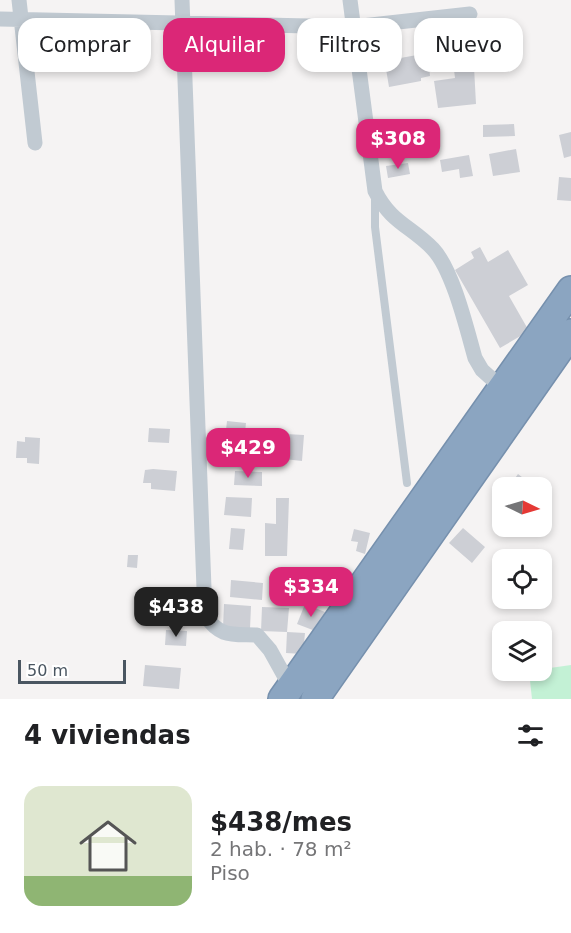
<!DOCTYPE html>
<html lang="es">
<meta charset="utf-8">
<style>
body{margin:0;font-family:"DejaVu Sans",sans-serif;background:#f6f6f6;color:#202124;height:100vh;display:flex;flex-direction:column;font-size:22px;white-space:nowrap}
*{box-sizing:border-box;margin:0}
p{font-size:20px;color:#757577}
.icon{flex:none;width:33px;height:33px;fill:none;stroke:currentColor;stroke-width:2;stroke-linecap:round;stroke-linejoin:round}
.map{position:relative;height:699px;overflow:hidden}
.drawer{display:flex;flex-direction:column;background:#fff;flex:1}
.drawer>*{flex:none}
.guide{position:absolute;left:18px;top:18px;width:536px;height:54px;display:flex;gap:12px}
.needle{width:39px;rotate:95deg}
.controls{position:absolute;left:492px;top:477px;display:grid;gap:12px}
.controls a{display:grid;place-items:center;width:60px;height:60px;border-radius:12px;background:#fff;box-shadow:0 3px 9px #0003;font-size:30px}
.scale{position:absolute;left:18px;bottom:15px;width:108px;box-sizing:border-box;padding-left:6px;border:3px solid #4a5661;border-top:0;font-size:16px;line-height:21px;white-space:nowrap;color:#4a5661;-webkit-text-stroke:4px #fff;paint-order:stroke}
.price{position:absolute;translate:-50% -51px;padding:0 14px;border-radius:12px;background:#db2777;color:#fff;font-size:20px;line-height:39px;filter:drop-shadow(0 2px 3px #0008)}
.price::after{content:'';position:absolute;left:50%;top:36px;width:18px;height:14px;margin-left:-9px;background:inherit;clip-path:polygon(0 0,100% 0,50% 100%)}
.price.current{background:#222;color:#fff}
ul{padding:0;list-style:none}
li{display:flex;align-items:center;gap:18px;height:150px;padding:0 24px}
li span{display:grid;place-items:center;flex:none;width:168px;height:120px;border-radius:18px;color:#555}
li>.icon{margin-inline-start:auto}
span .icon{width:72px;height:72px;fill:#fffc;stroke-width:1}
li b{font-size:26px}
h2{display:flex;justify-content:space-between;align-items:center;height:72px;padding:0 24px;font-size:26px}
.tag{padding:0 21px;border-radius:18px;background:#fff;box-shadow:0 3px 9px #0003;font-size:21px;line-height:54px}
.tag.current{background:#db2777;color:#fff}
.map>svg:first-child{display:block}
.green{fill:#c3f1d5}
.building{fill:#cdcfd5}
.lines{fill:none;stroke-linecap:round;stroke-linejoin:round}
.highway-casing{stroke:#7690ad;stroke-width:30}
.lane{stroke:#c1cad2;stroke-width:8}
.street{stroke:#c1cad2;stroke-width:15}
.highway{stroke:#8ba5c1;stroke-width:27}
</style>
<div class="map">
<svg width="571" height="699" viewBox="0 0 571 699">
<rect width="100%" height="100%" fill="#f5f3f3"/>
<!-- green -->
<path class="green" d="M571,665V699H532L529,671Z"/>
<!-- building -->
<path class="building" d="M417,55L419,67L429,66L430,76L421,78V81L389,87L386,69L396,67L395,59Z
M474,67L476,104L438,108L434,81L455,78L454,70Z
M514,124L515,136L483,137V125Z
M571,132V156L564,158L559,135Z
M432,133L434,148L410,153L407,137Z
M516,149L520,172L493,176L489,154Z
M469,155L473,176L460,178L459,169L442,172L440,160Z
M408,163L410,174L388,178L386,166Z
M559,177L571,178V201L557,200Z
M480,247L488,262L508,250L528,285L509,296L529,331L500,348L455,270L474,258L471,252Z
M227,421L246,423L244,441L225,439Z
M149,428L170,429L169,443L148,442Z
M286,434L304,435L302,461L284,459Z
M25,437L40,438L39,464L27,463V458H16L17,441L25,442Z
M220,447L236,448L235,466L219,465Z
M153,469L177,471L175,491L151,489V483H143L145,470Z
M235,471L262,472V486L234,485Z
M518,474L536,488H508Z
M226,497L252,498L251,517L224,515Z
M276,498H289L287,556H265V523L276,524Z
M231,528L245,529L243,550L229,549Z
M463,528L485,547L472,563L449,543Z
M354,529L370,533L365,554L356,551L358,542L351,541Z
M128,555H138L137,568L127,567Z
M231,580L263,583L262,600L230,597Z
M224,604L251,606L250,629L223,628Z
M305,604L325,612L318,632L297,624Z
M262,607L289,608L287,632L261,631Z
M166,630L187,631L186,646L165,645Z
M287,632L305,633L303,654L286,653Z
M145,665L181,668L179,689L143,686Z"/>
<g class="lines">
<defs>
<path id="highway" d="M282,699L571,290
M315,699L571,333"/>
</defs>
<!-- highway casing -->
<use href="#highway" class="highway-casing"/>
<!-- lane -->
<path class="lane" d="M375,198V227L407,483"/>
<!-- street -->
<path class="street" d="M19,0L35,143
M182,0L205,615C220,638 232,634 257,635L270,650L290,686
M350,0L375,191C391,223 411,226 433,249C453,270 467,330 475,358L482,370L502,388
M0,19L353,27L470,14"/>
<!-- highway -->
<use href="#highway" class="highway"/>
</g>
</svg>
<div class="controls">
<a><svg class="needle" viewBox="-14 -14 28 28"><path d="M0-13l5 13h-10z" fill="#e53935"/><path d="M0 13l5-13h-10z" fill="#757577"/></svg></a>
<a><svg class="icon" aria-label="locate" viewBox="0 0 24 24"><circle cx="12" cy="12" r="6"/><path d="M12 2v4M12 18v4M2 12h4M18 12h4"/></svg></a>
<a><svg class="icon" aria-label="layers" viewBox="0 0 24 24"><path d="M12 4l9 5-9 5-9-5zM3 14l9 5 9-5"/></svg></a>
</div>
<div class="scale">50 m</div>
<b class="price" style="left:398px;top:170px">$308</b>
<b class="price" style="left:248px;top:479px">$429</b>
<b class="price" style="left:311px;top:618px">$334</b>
<b class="price current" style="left:176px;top:638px">$438</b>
<div class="guide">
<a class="tag">Comprar</a>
<a class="tag current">Alquilar</a>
<a class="tag">Filtros</a>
<a class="tag">Nuevo</a>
</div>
</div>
<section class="drawer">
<h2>4 viviendas<svg class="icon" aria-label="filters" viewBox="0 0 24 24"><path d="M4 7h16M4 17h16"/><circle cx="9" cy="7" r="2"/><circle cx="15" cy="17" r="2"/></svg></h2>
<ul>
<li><span style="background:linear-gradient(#dfe7d0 75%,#8fb573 0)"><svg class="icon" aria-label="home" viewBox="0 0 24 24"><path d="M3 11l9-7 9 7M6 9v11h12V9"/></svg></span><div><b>$438/mes</b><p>2 hab. · 78 m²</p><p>Piso</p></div></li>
</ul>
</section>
